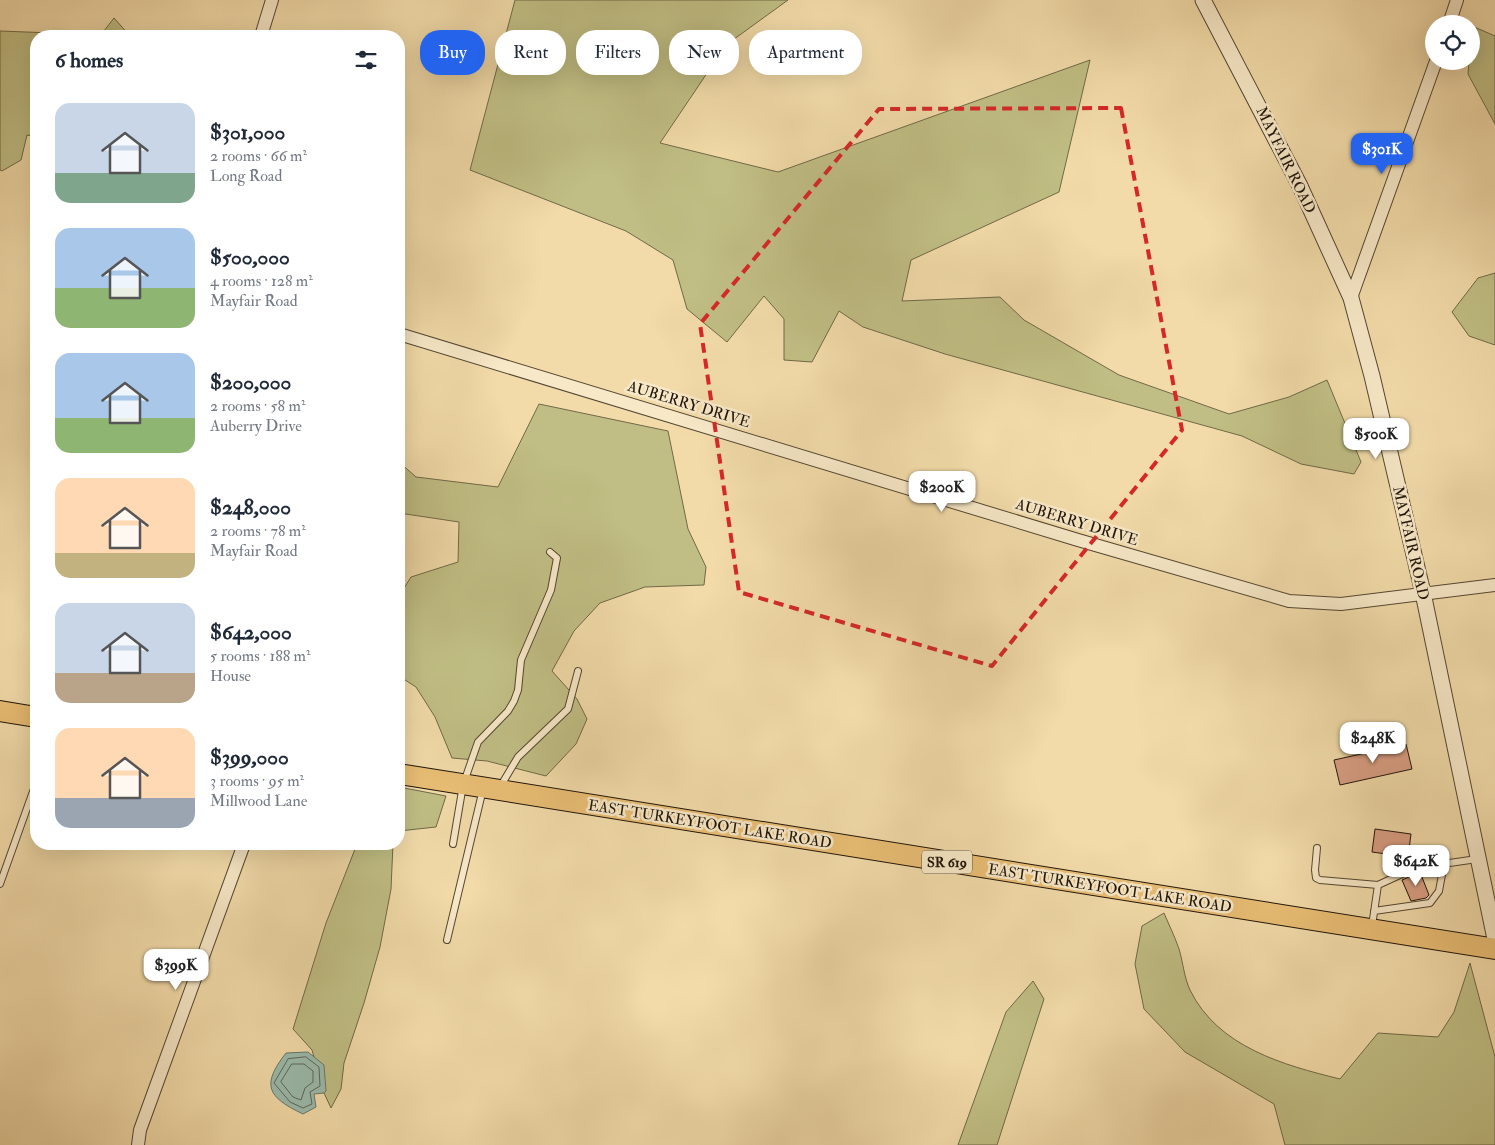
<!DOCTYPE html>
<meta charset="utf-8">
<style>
body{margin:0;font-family:"IM FELL Double Pica",serif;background:#f2f2f3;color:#1f2937;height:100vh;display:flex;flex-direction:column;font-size:19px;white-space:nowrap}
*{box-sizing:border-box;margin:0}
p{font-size:16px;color:#747a83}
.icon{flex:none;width:28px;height:28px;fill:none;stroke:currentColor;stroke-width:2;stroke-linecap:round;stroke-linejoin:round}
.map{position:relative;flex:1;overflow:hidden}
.side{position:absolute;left:30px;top:30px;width:375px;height:820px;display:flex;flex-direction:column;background:#fff;border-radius:20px;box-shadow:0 5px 20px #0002}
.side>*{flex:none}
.top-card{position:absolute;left:420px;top:30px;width:475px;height:45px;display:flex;gap:10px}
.controls{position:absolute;left:1425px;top:15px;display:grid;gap:10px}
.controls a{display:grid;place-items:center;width:55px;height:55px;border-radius:50%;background:#fff;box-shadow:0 5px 20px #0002;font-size:25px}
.price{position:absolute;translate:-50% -42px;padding:0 11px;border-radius:10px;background:#fff;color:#222;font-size:16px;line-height:32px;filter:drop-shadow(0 1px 2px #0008)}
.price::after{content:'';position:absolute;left:50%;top:30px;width:15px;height:11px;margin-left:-8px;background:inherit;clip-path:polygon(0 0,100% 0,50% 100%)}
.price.active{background:#2563eb;color:#fff}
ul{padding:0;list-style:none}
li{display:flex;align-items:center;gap:15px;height:125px;padding:0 25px}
li span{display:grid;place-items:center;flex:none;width:140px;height:100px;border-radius:15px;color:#555}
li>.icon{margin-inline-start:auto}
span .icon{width:60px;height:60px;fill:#fffc;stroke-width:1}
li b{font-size:21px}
h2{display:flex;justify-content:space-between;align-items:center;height:60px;padding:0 25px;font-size:21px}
.pill{padding:0 18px;border-radius:20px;background:#fff;box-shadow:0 5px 20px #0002;font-size:18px;line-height:45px}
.pill.active{background:#2563eb;color:#fff}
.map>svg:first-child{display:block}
.green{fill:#c0be84;stroke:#706947}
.water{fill:#9bbbac;stroke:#69786b}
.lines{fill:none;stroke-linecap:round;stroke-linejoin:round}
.shore{stroke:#5d685b;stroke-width:1}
.building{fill:#d99e83;stroke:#1f140a}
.service-casing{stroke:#544632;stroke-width:8}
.minor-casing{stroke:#544632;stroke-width:14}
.tertiary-casing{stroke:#544632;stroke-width:17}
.primary-casing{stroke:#1f140a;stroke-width:22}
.service{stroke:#f7e8c7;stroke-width:6}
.minor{stroke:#f7e8c7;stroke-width:12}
.tertiary{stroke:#f7e8c7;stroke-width:15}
.primary{stroke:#e9be74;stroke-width:20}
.marked{fill:none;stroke:#d62828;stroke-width:4;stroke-dasharray:10 6;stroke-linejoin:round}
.labels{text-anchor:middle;stroke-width:5;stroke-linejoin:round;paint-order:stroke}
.shield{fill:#f7e8c7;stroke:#605443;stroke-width:1}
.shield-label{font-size:14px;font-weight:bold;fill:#1f140a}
.street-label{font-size:15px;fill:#1f140a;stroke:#f7e8c7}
</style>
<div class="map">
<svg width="1495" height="1145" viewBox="0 0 1495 1145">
<rect width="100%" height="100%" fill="#f2dba9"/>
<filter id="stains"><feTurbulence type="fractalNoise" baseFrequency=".004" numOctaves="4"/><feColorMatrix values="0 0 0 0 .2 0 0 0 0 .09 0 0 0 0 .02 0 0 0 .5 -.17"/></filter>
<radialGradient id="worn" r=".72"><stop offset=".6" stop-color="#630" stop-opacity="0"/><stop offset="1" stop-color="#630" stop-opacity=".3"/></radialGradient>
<!-- green -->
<path class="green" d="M515,0H788L726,45L660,143L778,172L1090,60L1059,192L911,260L902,301L1000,297L1024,320L1119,375L1229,414L1289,397L1327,380L1361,462L1354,474L1301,464L1242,436L945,354L863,327L839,311L812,362L784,360V319L764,296L727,342L687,309L673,260L626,231L470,170Z
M114,18L130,36H100Z
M1472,26L1495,36V124L1468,74L1469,61H1471Z
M0,31L52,33L64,36H36V137L27,135L21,160L2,171L0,170Z
M1495,273V345L1469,336L1452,312L1478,278Z
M539,404L668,431L688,529L706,567L704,585L645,587L600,603L574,631L552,671L577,699L587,719L576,744L546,776L487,761L452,758L435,717L416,687L399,676V596L411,577L458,562L459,522L399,513V462L416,477L498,487Z
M399,787L446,796L436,827L399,831Z
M357,844H393L391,889L380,947L364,1003L344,1063L341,1089L331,1108L324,1093L312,1050L293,1029L326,923Z
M1164,913C1169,925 1175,937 1179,949C1183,962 1184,977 1190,990C1218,1047 1283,1065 1340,1079L1378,1033L1438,1037L1454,1012L1470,963L1495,1057V1145H1285L1274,1104L1185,1052L1144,1009L1135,964L1142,926Z
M1033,981L1044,999L997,1145H958L1006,1012Z"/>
<!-- water -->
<path class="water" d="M308,1052L324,1065L326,1091L324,1093L314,1094L316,1107L303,1114C267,1097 261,1085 286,1053Z"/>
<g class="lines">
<!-- shore -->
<path class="shore" d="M306,1057L319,1067L320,1086L310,1092L312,1104L303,1108L290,1102L274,1083L288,1059Z
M292,1064H304L313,1071V1082L305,1088L301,1100L293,1097L281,1082Z"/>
</g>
<!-- building -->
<path class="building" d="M1406,744L1412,769L1340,785L1334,760Z
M1375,829L1411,834L1408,857L1372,852Z
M1420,872L1429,895L1426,898L1411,901L1402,880Z"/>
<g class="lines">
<defs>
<path id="service" d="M500,787L518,757L568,709L578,671
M453,844L463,785L478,742L508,711L514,701L518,690L521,660L551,590L557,558L550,552
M1317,848L1315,870L1316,878L1320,880L1378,885L1415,868L1477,859
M0,884L36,783
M1374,911L1430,903L1439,891L1444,864
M1372,926L1378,885
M447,940L483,789"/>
<path id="minor" d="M1449,24L1457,0
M261,36L272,0
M1351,298L1436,61
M399,334L1078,540L1289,601L1341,604L1495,585
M138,1145L140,1130L244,844"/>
<path id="tertiary" d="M1203,0L1300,186L1351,298L1372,376L1423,593L1495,939"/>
<path id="primary" d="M0,711L36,717
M399,774L1495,949"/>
</defs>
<!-- service casing -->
<use href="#service" class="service-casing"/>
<!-- minor casing -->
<use href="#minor" class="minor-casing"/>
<!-- tertiary casing -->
<use href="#tertiary" class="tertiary-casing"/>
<!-- primary casing -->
<use href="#primary" class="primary-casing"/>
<!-- service -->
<use href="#service" class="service"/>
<!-- minor -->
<use href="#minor" class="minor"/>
<!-- tertiary -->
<use href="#tertiary" class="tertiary"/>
<!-- primary -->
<use href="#primary" class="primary"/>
</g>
<!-- marked area -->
<path class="marked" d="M1121,108L1182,430L992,666L739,592L700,324L879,109Z"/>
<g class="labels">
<!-- shield labels -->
<rect class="shield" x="922" y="850.5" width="50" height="23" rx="4"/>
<g class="shield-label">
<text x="947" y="867">SR 619</text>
</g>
<!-- street labels -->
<g class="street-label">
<text transform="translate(1286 160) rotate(64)" y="5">MAYFAIR ROAD</text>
<text transform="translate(689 404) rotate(17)" y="5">AUBERRY DRIVE</text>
<text transform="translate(1077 522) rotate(17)" y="5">AUBERRY DRIVE</text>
<text transform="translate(1411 543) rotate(77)" y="5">MAYFAIR ROAD</text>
<text transform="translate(710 824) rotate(9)" y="5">EAST TURKEYFOOT LAKE ROAD</text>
<text transform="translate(1110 888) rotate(9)" y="5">EAST TURKEYFOOT LAKE ROAD</text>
</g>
</g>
<rect width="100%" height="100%" filter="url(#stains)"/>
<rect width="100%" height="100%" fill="url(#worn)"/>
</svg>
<div class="controls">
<a><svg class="icon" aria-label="locate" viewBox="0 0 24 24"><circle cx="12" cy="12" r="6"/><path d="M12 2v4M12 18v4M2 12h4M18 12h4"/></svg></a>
</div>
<b class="price active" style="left:1382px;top:175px">$301K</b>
<b class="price" style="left:1376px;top:460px">$500K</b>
<b class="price" style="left:942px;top:513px">$200K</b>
<b class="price" style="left:1373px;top:764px">$248K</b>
<b class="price" style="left:1416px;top:887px">$642K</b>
<b class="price" style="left:176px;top:991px">$399K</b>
<div class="top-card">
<a class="pill active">Buy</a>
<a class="pill">Rent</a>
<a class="pill">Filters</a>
<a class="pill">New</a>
<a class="pill">Apartment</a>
</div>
<section class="side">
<h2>6 homes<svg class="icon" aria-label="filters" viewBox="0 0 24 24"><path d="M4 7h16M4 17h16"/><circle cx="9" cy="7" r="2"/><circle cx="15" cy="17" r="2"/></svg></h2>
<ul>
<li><span style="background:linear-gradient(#c9d6e8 70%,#7fa58c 0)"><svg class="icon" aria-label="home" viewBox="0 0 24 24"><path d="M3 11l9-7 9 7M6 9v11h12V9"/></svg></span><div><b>$301,000</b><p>2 rooms · 66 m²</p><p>Long Road</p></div></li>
<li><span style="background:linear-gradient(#a9c7e8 60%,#8fb573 0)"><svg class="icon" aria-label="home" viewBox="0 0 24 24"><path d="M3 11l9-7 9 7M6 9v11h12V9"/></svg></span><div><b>$500,000</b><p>4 rooms · 128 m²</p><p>Mayfair Road</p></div></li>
<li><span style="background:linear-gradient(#a9c7e8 65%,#8fb573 0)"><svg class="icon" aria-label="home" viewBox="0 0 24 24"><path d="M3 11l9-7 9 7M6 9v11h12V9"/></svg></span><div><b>$200,000</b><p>2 rooms · 58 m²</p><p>Auberry Drive</p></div></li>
<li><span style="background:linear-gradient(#ffd9b3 75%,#c2b280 0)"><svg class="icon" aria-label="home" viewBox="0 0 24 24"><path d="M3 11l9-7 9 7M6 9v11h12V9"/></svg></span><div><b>$248,000</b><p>2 rooms · 78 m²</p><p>Mayfair Road</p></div></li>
<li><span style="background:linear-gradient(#c9d6e8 70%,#b9a48a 0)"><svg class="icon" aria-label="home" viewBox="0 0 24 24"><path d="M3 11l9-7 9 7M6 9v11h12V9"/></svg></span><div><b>$642,000</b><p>5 rooms · 188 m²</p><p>House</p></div></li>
<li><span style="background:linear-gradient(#ffd9b3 70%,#9aa5b1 0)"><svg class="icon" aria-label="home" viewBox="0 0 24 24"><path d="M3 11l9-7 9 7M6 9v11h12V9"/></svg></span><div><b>$399,000</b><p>3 rooms · 95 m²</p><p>Millwood Lane</p></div></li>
</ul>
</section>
</div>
